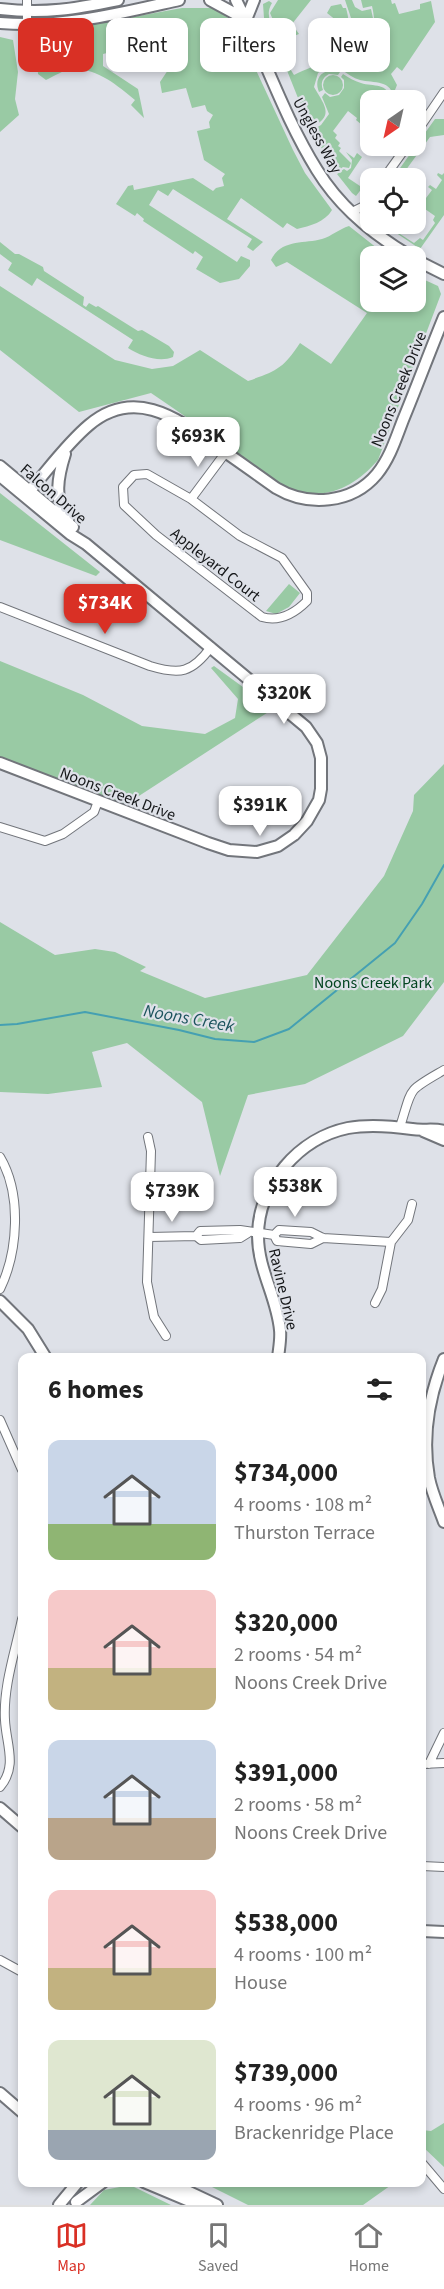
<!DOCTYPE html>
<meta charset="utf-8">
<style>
body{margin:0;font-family:"Source Sans 3",sans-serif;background:#f2f2f2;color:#222;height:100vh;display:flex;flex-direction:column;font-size:22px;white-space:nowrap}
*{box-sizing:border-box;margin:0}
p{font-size:20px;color:#767676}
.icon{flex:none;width:33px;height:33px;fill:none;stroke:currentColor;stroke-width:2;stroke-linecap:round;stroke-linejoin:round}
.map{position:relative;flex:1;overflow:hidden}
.panel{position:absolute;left:18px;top:1353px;width:408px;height:834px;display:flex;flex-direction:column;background:#fff;border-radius:12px;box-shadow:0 3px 9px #0003}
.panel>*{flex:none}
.top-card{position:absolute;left:18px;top:18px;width:408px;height:54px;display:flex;gap:12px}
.needle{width:39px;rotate:214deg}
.buttons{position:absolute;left:360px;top:90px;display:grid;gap:12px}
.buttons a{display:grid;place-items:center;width:66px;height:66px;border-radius:12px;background:#fff;box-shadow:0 3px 9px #0003;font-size:30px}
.price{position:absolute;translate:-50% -51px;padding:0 14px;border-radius:12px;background:#fff;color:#222;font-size:20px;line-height:39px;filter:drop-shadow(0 2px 3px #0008)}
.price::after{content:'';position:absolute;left:50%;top:36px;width:18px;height:14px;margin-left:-9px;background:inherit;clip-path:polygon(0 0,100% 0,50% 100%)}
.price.selected{background:#d93025;color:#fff}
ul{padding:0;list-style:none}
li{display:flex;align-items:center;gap:18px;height:150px;padding:0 30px}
li span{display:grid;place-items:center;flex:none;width:168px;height:120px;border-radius:12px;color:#555}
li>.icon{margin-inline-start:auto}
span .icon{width:72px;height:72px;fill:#fffc;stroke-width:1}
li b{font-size:26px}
h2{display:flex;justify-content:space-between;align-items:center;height:72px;padding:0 30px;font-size:26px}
.pill{padding:0 21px;border-radius:12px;background:#fff;box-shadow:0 3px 9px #0003;font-size:21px;line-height:54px}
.pill.selected{background:#d93025;color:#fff}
.tabs{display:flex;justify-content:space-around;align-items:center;height:84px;border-top:2px solid #e0e0e0;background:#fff;font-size:16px;color:#767676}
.tabs a{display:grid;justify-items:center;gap:3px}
.tabs .selected{color:#d93025}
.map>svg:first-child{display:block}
.green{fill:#99caa4}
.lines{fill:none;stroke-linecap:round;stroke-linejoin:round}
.stream{stroke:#45a0b2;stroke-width:2}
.street-casing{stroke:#72757b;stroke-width:10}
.secondary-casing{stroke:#72757b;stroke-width:14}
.street{stroke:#fff;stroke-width:8}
.secondary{stroke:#fff;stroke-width:10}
.labels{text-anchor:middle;stroke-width:4.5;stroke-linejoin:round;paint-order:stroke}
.street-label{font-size:16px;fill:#151719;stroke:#dee1e8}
.park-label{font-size:16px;fill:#034520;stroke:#dee1e8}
.water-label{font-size:18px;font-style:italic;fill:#1c535d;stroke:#dee1e8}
</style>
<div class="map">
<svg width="444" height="2205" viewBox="0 0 444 2205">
<rect width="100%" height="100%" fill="#dee1e8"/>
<!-- green -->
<path class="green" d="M278,0H311L292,24L299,34L291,37L292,40L284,45L270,13Z
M345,0H352L355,7L362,11L371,9L374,23L370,40L359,30L351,29V18Z
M361,0H391L392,4L395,3L399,14L420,9V4L431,1L435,22L402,71L397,67L391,74L397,85L395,90L404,96L406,93L421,104L416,112V100H393C394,80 374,83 360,80C353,78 348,74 342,70C370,54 379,37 372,6L363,8Z
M269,1L272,3C262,19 278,31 282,46C283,49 283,52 284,55L281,57L264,18L263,4Z
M341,4L343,8H346C350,22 350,33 342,46L338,42L343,35L338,31L340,28L335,24L337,21L327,13L331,6Z
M182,8H212L230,19L244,44L293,150L305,173L332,210C325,222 310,226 297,229L287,223L283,228L241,198L227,219L263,242L253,251L247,247L252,239L173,189L168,196L158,190L149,205L237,262L241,256L250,260V266L239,279L220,283L196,269L203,257L195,251L193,254L143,221L144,219L137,213L135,216L116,204L128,186L133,185L134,190L193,178L213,191L216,188L224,186L222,178L225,174L204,160L197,131L210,128L209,122L213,115L207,111L205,105L192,108L186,88L162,93L160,82L178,55L174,53L172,45L164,46L160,44L148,63L140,64L117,50L114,54L111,52L103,54V66L138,89L144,118L131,105L135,100C117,85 97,68 72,69C64,70 54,76 46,80L38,74L36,39L45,33Z
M351,31L359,33L369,42C362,52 353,65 341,68C332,70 325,67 318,73L314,87C325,106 335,116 310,128L286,68L289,67L294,75C318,63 342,59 351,31Z
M0,37L13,40L18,72L15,99L19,115L0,132Z
M313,43L321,49L323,46L330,51L336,44L341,48L334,54L319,60L310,46Z
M333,70L340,72L338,75L329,74C323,77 320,83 323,90L319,92C314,80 320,71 333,70Z
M343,74C349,78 354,81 361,83C373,87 389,82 390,100L386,99L387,100H381L370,94L378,100H370V105L365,102L361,108L365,111L366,124L362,125L356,120L357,118L348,111L333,131L337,135L335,138L340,143L338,146L341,148L339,151L351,163L349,168L343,167L336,172L311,131L321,125L329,114L322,97L325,93L330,97L339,95L344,88V80L341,77Z
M323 85a10 10 0 1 1 20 0a10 10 0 1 1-20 0Z
M435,119H444V135L430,137L400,178H393Z
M346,152L354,158L357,153L362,157L348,178L360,186L364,181L366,183L356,196L352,193L337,174L344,169L347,171L351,168L352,160Z
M438,173L442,175L444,173V215L420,249L383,224H396L400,234L414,243L420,238L423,240L435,223L433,220L435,216L425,209L423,202L432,190L428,187L430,185L436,189L442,180L437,175Z
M349,226L387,256H370V302H416V276L438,286L441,294L378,460C359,482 335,497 306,493C282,490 261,469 242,456C212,435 182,414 151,393L79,412L0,350V286L115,360L152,369L173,366L200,350L248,381C276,371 283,369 300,343L331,364L367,313L287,262L276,267L271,260C281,239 304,244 322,239C332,236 339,229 349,226Z
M0,242L15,254H19L43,267L44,271L84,297L83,305L86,307L89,303L96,307L98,306L138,331L142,330L169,346L174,352L173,357C159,363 141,356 128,348L133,340L37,278L32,286L8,270L12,263L0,254Z
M0,493L100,572L96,576L0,540Z
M289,584L300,593L289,607L276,614L266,611Z
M0,661L83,695L142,726L205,734L235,718L238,699L211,668L214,666L273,709L125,805L0,758Z
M444,764V982L403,1036L305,1084L248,1095L220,1176L202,1102L127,1043L92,1052L102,1087L48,1094L0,1092V922L55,955L95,949L115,952L146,967L140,971L205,998L307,975L384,876L413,811L414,795Z
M444,2123V2167L422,2146V2130L431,2131Z
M204,2183H394L363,2205H248Z
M130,2185L171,2205H90L104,2190Z"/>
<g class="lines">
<!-- stream -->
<path class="stream" d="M0,1025L17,1024L85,1012L179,1030L215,1039L254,1042L289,1029L395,943L422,904L444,865"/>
<defs>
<path id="street" d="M27,0V24
M416,133L444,92
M384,178L407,146
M352,212L364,206L370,197
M147,474L191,499L240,536L282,558L307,593V601C294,614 279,622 262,617L156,535L124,505L123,487L134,475Z
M191,499L226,452
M0,607L150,666C180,675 192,673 211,647
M0,827L45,841L63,834L94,812L98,801
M400,1127C413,1086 406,1092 444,1070
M148,1137L151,1151L147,1282L154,1317L166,1336
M0,1157C22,1194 18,1252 0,1289
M274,1235L279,1230L311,1232L323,1238L391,1242
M196,1236L201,1240L240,1238L248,1233
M149,1237L196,1236L200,1231L240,1230L274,1235L277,1241L311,1244L323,1238
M375,1303L382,1289L391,1242L408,1220L412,1204
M0,1420L22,1470
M422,1764L444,1763
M429,1764L444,1733
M0,1787C18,1766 6,1744 5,1720C3,1687 15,1652 22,1619
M422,1866L444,1867
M0,1960L22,1972
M422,2163L444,2189"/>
<path id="secondary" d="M210,0L245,19
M236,0C264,56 284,117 317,170C339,206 374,235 410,256
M0,9C45,14 75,9 118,0
M246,20L254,0
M0,23C64,28 117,14 179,0
M416,260L444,274
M65,454C58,476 53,500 68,520
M0,466L73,527
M0,476L70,534L86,544L306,727L317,743L321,758V789L319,800L307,821L294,835L278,846L257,852L229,850L208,843L0,763
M25,496C46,473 65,445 89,425C133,388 174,416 212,443C234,458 255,473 276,488C308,507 352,504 377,474C390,458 396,438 403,420C417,386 430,351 444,317
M423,1131L444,1140
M0,1301L28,1329L46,1358
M278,1358C279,1348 281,1339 280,1330C277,1297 258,1270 258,1236C258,1185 299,1138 348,1128C369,1124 391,1126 412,1129C423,1131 434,1128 444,1131
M444,1359C429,1396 422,1438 429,1478C432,1493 439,1508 444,1522
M0,1808L22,1827
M422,1931L444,1932
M0,2093L22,2112
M144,2182L199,2205
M168,2182L217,2205
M76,2202L103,2182
M59,2205L78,2182"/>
</defs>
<!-- street casing -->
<use href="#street" class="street-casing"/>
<!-- secondary casing -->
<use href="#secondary" class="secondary-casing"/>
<!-- street -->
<use href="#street" class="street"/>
<!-- secondary -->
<use href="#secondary" class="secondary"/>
</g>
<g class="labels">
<!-- street labels -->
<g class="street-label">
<text transform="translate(318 135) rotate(61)" y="6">Ungless Way</text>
<text transform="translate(398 389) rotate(-68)" y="6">Noons Creek Drive</text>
<text transform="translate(54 493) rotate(41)" y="6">Falcon Drive</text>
<text transform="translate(216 564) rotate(38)" y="6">Appleyard Court</text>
<text transform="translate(118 793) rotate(21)" y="6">Noons Creek Drive</text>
<text transform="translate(284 1289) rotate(77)" y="6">Ravine Drive</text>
</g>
<!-- park labels -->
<g class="park-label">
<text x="373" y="988">Noons Creek Park</text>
</g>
<!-- water labels -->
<g class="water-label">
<text transform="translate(189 1018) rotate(10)" y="6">Noons Creek</text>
</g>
</g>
</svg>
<div class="buttons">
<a><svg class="needle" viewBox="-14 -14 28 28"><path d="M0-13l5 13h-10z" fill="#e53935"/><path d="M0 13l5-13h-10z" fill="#767676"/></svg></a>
<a><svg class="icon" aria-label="locate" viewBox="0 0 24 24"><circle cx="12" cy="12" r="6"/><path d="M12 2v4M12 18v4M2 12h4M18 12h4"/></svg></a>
<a><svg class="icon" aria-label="layers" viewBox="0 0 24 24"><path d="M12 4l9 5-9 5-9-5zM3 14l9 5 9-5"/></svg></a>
</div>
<b class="price" style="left:198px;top:468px">$693K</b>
<b class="price selected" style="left:105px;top:635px">$734K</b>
<b class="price" style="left:284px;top:725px">$320K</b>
<b class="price" style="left:260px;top:837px">$391K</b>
<b class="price" style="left:295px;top:1218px">$538K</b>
<b class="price" style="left:172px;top:1223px">$739K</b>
<div class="top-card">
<a class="pill selected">Buy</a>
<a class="pill">Rent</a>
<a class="pill">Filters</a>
<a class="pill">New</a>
</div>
<section class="panel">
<h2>6 homes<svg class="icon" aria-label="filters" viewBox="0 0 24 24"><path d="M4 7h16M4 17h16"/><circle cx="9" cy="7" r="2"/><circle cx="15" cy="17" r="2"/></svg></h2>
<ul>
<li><span style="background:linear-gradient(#c9d6e8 70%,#8fb573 0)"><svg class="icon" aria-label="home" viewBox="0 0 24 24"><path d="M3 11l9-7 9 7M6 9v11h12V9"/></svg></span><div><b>$734,000</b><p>4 rooms · 108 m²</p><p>Thurston Terrace</p></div></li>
<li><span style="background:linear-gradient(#f6c9c9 65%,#c2b280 0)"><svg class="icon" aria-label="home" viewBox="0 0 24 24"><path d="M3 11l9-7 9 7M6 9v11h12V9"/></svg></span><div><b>$320,000</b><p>2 rooms · 54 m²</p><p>Noons Creek Drive</p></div></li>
<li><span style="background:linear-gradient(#c9d6e8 65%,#b9a48a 0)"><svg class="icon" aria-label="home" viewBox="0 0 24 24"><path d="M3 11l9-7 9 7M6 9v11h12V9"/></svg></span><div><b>$391,000</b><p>2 rooms · 58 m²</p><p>Noons Creek Drive</p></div></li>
<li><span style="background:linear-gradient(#f6c9c9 65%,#c2b280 0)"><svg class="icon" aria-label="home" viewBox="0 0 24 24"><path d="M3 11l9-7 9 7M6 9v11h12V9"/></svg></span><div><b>$538,000</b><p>4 rooms · 100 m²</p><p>House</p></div></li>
<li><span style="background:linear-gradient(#dfe7d0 75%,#9aa5b1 0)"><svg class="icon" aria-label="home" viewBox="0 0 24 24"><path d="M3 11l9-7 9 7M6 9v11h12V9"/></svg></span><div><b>$739,000</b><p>4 rooms · 96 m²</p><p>Brackenridge Place</p></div></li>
</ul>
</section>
</div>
<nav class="tabs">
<a class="selected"><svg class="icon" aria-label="map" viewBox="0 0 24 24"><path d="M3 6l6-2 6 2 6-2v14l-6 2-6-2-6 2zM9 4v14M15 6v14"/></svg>Map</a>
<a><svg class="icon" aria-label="saved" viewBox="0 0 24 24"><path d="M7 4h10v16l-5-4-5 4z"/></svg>Saved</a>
<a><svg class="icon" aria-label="home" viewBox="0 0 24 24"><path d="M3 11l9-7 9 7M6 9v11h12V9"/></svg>Home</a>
</nav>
